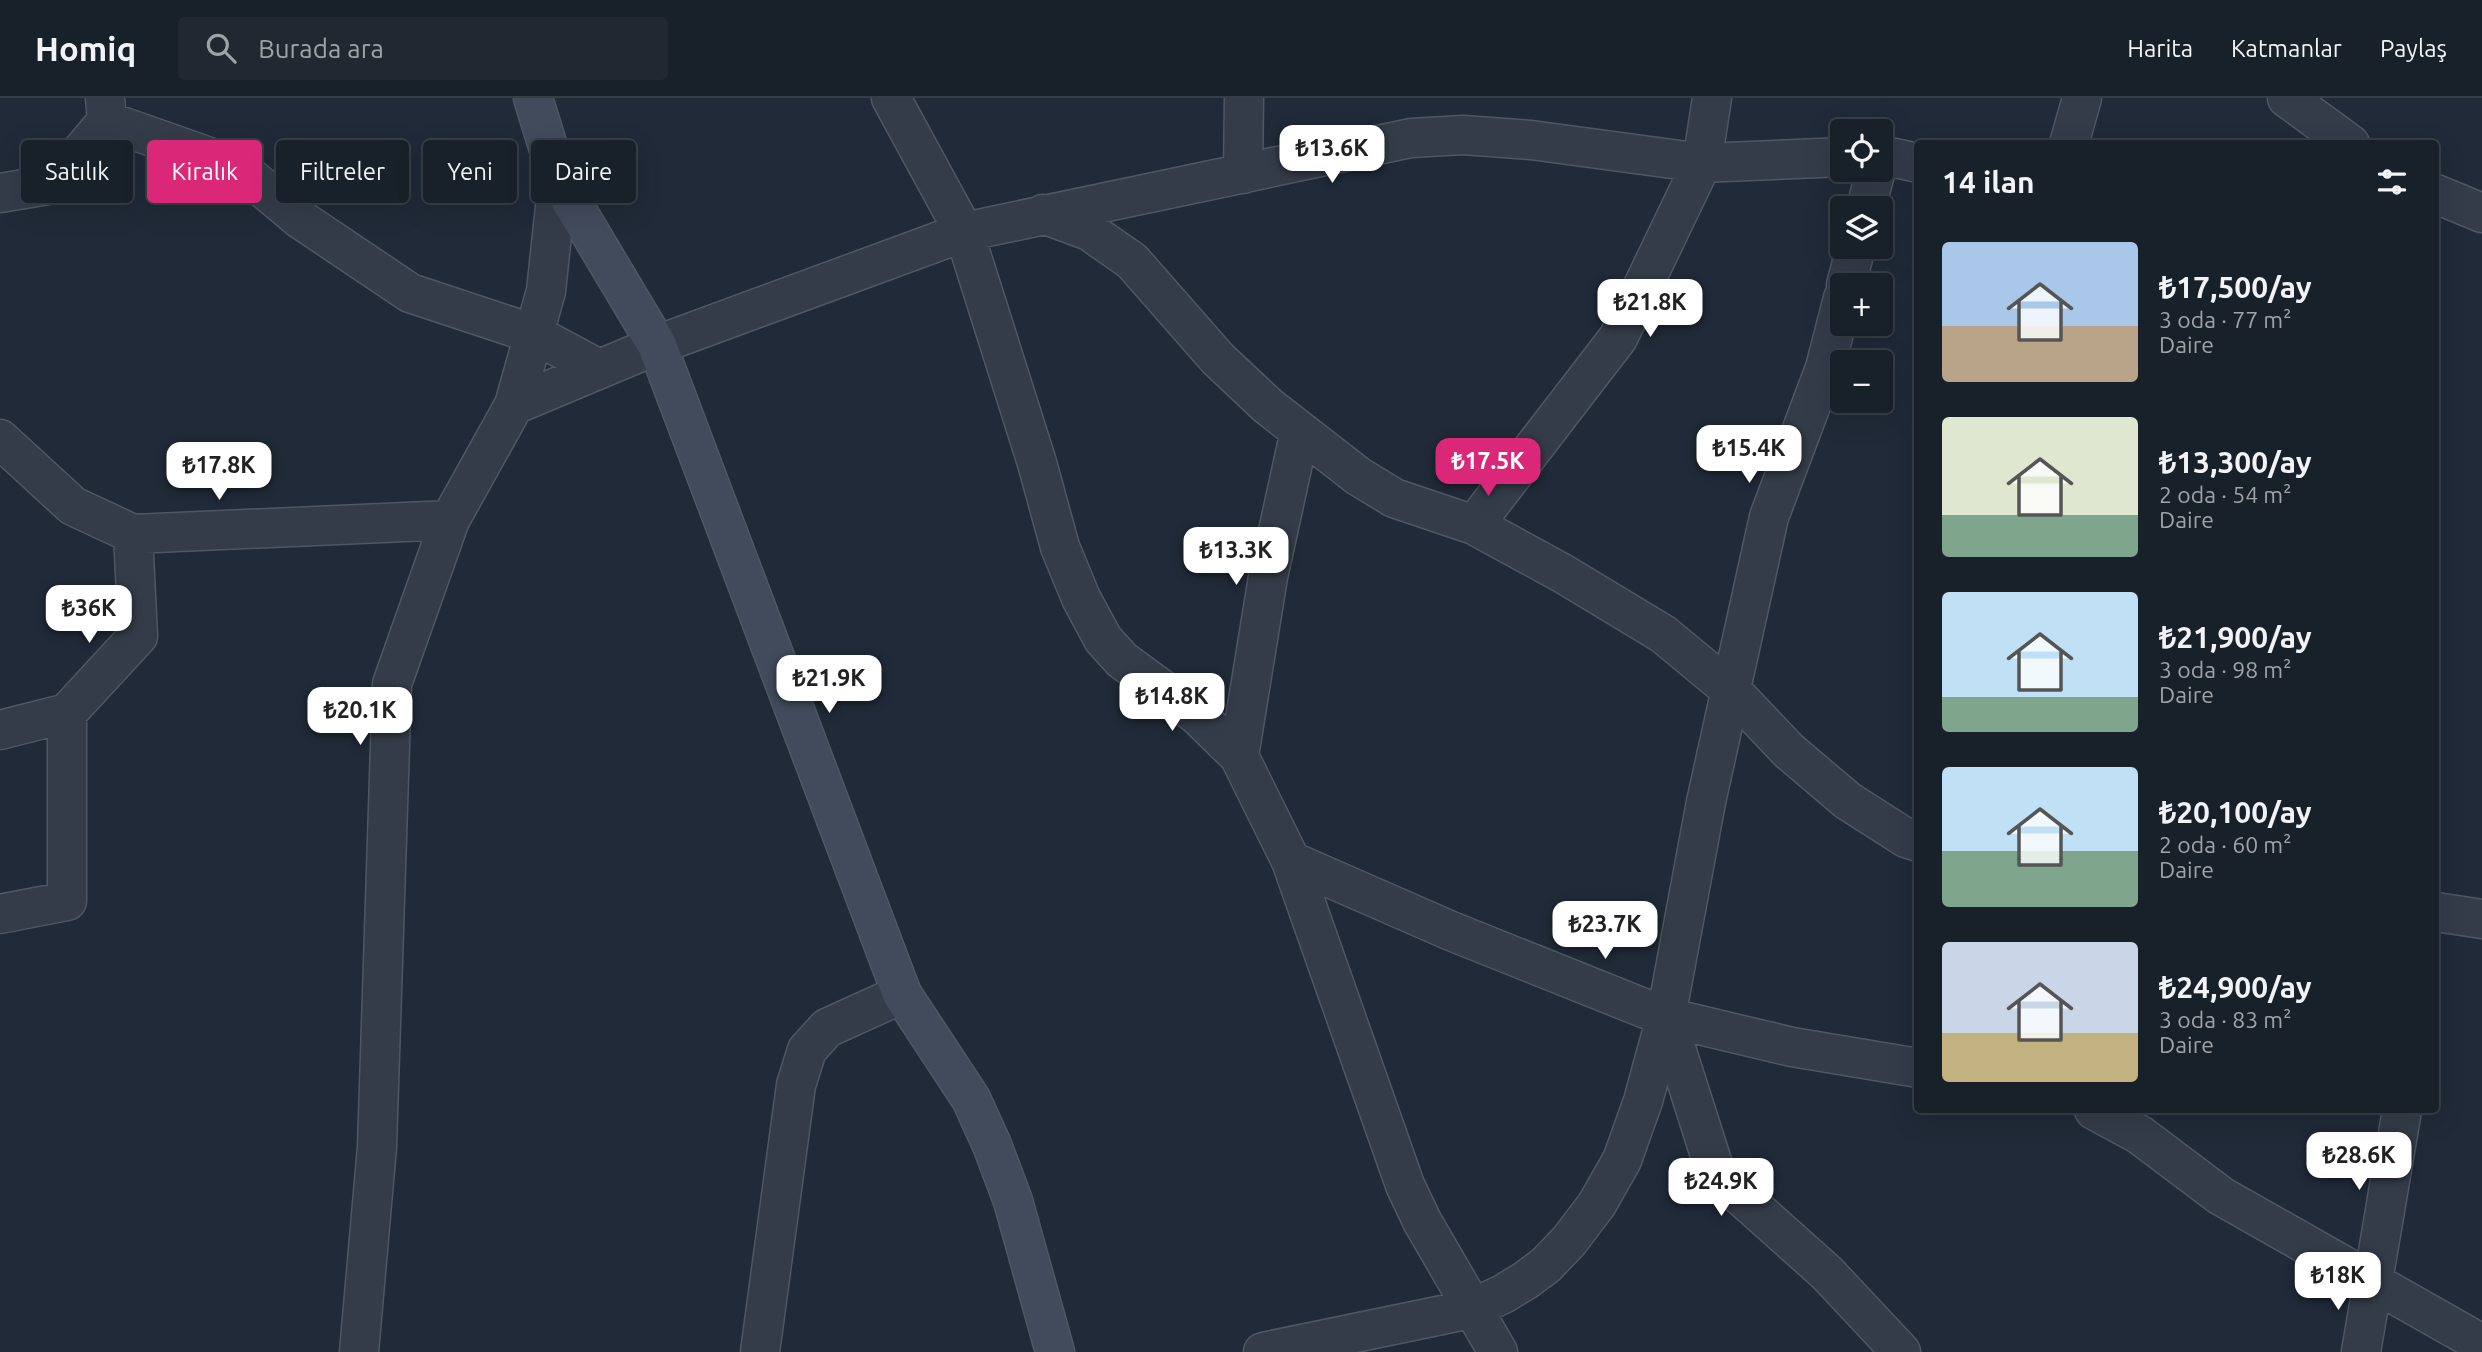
<!DOCTYPE html>
<html lang="tr">
<meta charset="utf-8">
<style>
body{margin:0;font-family:Ubuntu,sans-serif;background:#212832;color:#f1f3f6;height:100vh;display:flex;flex-direction:column;font-size:26px;white-space:nowrap}
*{box-sizing:border-box;margin:0}
p{font-size:23px;color:#9fa3a8}
.icon{flex:none;width:38px;height:38px;fill:none;stroke:currentColor;stroke-width:2;stroke-linecap:round;stroke-linejoin:round}
.map{position:relative;flex:1;overflow:hidden}
.drawer{position:absolute;left:1914px;top:42px;width:525px;height:973px;display:flex;flex-direction:column;background:#18202a;border-radius:7px;box-shadow:0 7px 28px #0002,0 0 0 2px #363e47}
.drawer>*{flex:none}
.guide{position:absolute;left:21px;top:42px;width:665px;height:63px;display:flex;gap:14px}
.buttons{position:absolute;left:1830px;top:21px;display:grid;gap:14px}
.buttons a{display:grid;place-items:center;width:63px;height:63px;border-radius:7px;background:#18202a;box-shadow:0 7px 28px #0002,0 0 0 2px #363e47;font-size:35px}
.price{position:absolute;translate:-50% -60px;padding:0 16px;border-radius:14px;background:#fff;color:#222;font-size:23px;line-height:46px;filter:drop-shadow(0 2px 4px #0008)}
.price::after{content:'';position:absolute;left:50%;top:42px;width:21px;height:16px;margin-left:-10px;background:inherit;clip-path:polygon(0 0,100% 0,50% 100%)}
.price.current{background:#db2777;color:#fff}
ul{padding:0;list-style:none}
li{display:flex;align-items:center;gap:21px;height:175px;padding:0 28px}
li span{display:grid;place-items:center;flex:none;width:196px;height:140px;border-radius:7px;color:#555}
li>.icon{margin-inline-start:auto}
span .icon{width:84px;height:84px;fill:#fffc;stroke-width:1}
li b{font-size:30px}
h2{display:flex;justify-content:space-between;align-items:center;height:84px;padding:0 28px;font-size:30px}
.pill{padding:0 24px;border-radius:7px;background:#18202a;box-shadow:0 7px 28px #0002,0 0 0 2px #363e47;font-size:24px;line-height:63px}
.pill.current{background:#db2777;color:#fff}
header{display:flex;align-items:center;gap:42px;box-sizing:border-box;height:98px;padding:0 35px;background:#18202a;border-bottom:2px solid #363e47}
header strong{font-size:33px}
nav{display:flex;gap:38px;margin-inline-start:auto;font-size:24px}
.search{width:490px;height:63px;background:#212832;display:flex;align-items:center;gap:18px;box-sizing:border-box;padding:0 24px;border-radius:7px;color:#9fa3a8;font-size:26px}
.map>svg:first-child{display:block}
.lines{fill:none;stroke-linecap:round;stroke-linejoin:round}
.street-casing{stroke:#4e5763;stroke-width:41}
.secondary-casing{stroke:#4e5763;stroke-width:41}
.street{stroke:#343c49;stroke-width:38}
.secondary{stroke:#424b5c;stroke-width:38}
</style>
<header>
<strong>Homiq</strong>
<div class="search"><svg class="icon" aria-label="search" viewBox="0 0 24 24"><circle cx="10" cy="10" r="6"/><path d="M15 15l6 6"/></svg>Burada ara</div>
<nav><a>Harita</a><a>Katmanlar</a><a>Paylaş</a></nav>
</header>
<div class="map">
<svg width="2482" height="1254" viewBox="0 0 2482 1254">
<rect width="100%" height="100%" fill="#202a38"/>
<g class="lines">
<defs>
<path id="street" d="M891,0L964,134L1037,365L1060,449L1081,500L1103,541L1122,562L1197,617L1239,658L1291,763L1405,1087L1422,1123L1498,1254
M2287,0L2350,46
M107,23L238,69L300,121L410,195L534,236L599,271
M2069,46L2082,0
M1881,57L1918,65
M1243,76L1244,0
M0,95L54,86L107,23L105,0
M2436,96L2482,115
M1866,110L1876,72
M1043,116L1089,133L1132,163L1218,261L1268,308L1358,378L1394,400L1474,427L1562,475L1663,536L1732,593L1789,653L1848,703L1906,740L1918,744
M1846,187L1856,149
M514,307L657,247L964,134L1411,40L1463,37L1531,42L1702,65L1843,59
M0,341L73,408L133,436L450,422
M1474,427L1618,240L1702,65L1712,0
M0,632L67,615L138,538L133,436
M1239,658L1268,479L1300,333
M1291,763L1451,833L1666,919L1792,949L1918,970
M2436,814L2482,821
M0,816L67,803V615
M1666,919L1716,1076L1827,1175L1901,1254
M2094,1012L2140,1037L2221,1098L2482,1246
M359,1254L377,1049L392,586L450,422L514,307L546,193L558,81
M760,1254L796,987L807,952L827,930L902,896
M1263,1254L1471,1211L1503,1196L1526,1182L1546,1167L1569,1143L1597,1106L1622,1062L1643,1003L1666,919L1706,704L1769,419L1825,270L1843,200
M2361,1254L2402,1012"/>
<path id="secondary" d="M533,0L558,81L657,247L902,896L971,1001L992,1047L1013,1103L1055,1254"/>
</defs>
<!-- street casing -->
<use href="#street" class="street-casing"/>
<!-- secondary casing -->
<use href="#secondary" class="secondary-casing"/>
<!-- street -->
<use href="#street" class="street"/>
<!-- secondary -->
<use href="#secondary" class="secondary"/>
</g>
</svg>
<div class="buttons">
<a><svg class="icon" aria-label="locate" viewBox="0 0 24 24"><circle cx="12" cy="12" r="6"/><path d="M12 2v4M12 18v4M2 12h4M18 12h4"/></svg></a>
<a><svg class="icon" aria-label="layers" viewBox="0 0 24 24"><path d="M12 4l9 5-9 5-9-5zM3 14l9 5 9-5"/></svg></a>
<a>+</a>
<a>−</a>
</div>
<b class="price" style="left:1332px;top:87px">₺13.6K</b>
<b class="price" style="left:1650px;top:241px">₺21.8K</b>
<b class="price" style="left:1749px;top:387px">₺15.4K</b>
<b class="price current" style="left:1488px;top:400px">₺17.5K</b>
<b class="price" style="left:219px;top:404px">₺17.8K</b>
<b class="price" style="left:1236px;top:489px">₺13.3K</b>
<b class="price" style="left:89px;top:547px">₺36K</b>
<b class="price" style="left:829px;top:617px">₺21.9K</b>
<b class="price" style="left:1172px;top:635px">₺14.8K</b>
<b class="price" style="left:360px;top:649px">₺20.1K</b>
<b class="price" style="left:1605px;top:863px">₺23.7K</b>
<b class="price" style="left:2359px;top:1094px">₺28.6K</b>
<b class="price" style="left:1721px;top:1120px">₺24.9K</b>
<b class="price" style="left:2338px;top:1214px">₺18K</b>
<div class="guide">
<a class="pill">Satılık</a>
<a class="pill current">Kiralık</a>
<a class="pill">Filtreler</a>
<a class="pill">Yeni</a>
<a class="pill">Daire</a>
</div>
<section class="drawer">
<h2>14 ilan<svg class="icon" aria-label="filters" viewBox="0 0 24 24"><path d="M4 7h16M4 17h16"/><circle cx="9" cy="7" r="2"/><circle cx="15" cy="17" r="2"/></svg></h2>
<ul>
<li><span style="background:linear-gradient(#a9c7e8 60%,#b9a48a 0)"><svg class="icon" aria-label="home" viewBox="0 0 24 24"><path d="M3 11l9-7 9 7M6 9v11h12V9"/></svg></span><div><b>₺17,500/ay</b><p>3 oda · 77 m²</p><p>Daire</p></div></li>
<li><span style="background:linear-gradient(#dfe7d0 70%,#7fa58c 0)"><svg class="icon" aria-label="home" viewBox="0 0 24 24"><path d="M3 11l9-7 9 7M6 9v11h12V9"/></svg></span><div><b>₺13,300/ay</b><p>2 oda · 54 m²</p><p>Daire</p></div></li>
<li><span style="background:linear-gradient(#bfe0f5 75%,#7fa58c 0)"><svg class="icon" aria-label="home" viewBox="0 0 24 24"><path d="M3 11l9-7 9 7M6 9v11h12V9"/></svg></span><div><b>₺21,900/ay</b><p>3 oda · 98 m²</p><p>Daire</p></div></li>
<li><span style="background:linear-gradient(#bfe0f5 60%,#7fa58c 0)"><svg class="icon" aria-label="home" viewBox="0 0 24 24"><path d="M3 11l9-7 9 7M6 9v11h12V9"/></svg></span><div><b>₺20,100/ay</b><p>2 oda · 60 m²</p><p>Daire</p></div></li>
<li><span style="background:linear-gradient(#c9d6e8 65%,#c2b280 0)"><svg class="icon" aria-label="home" viewBox="0 0 24 24"><path d="M3 11l9-7 9 7M6 9v11h12V9"/></svg></span><div><b>₺24,900/ay</b><p>3 oda · 83 m²</p><p>Daire</p></div></li>
</ul>
</section>
</div>
